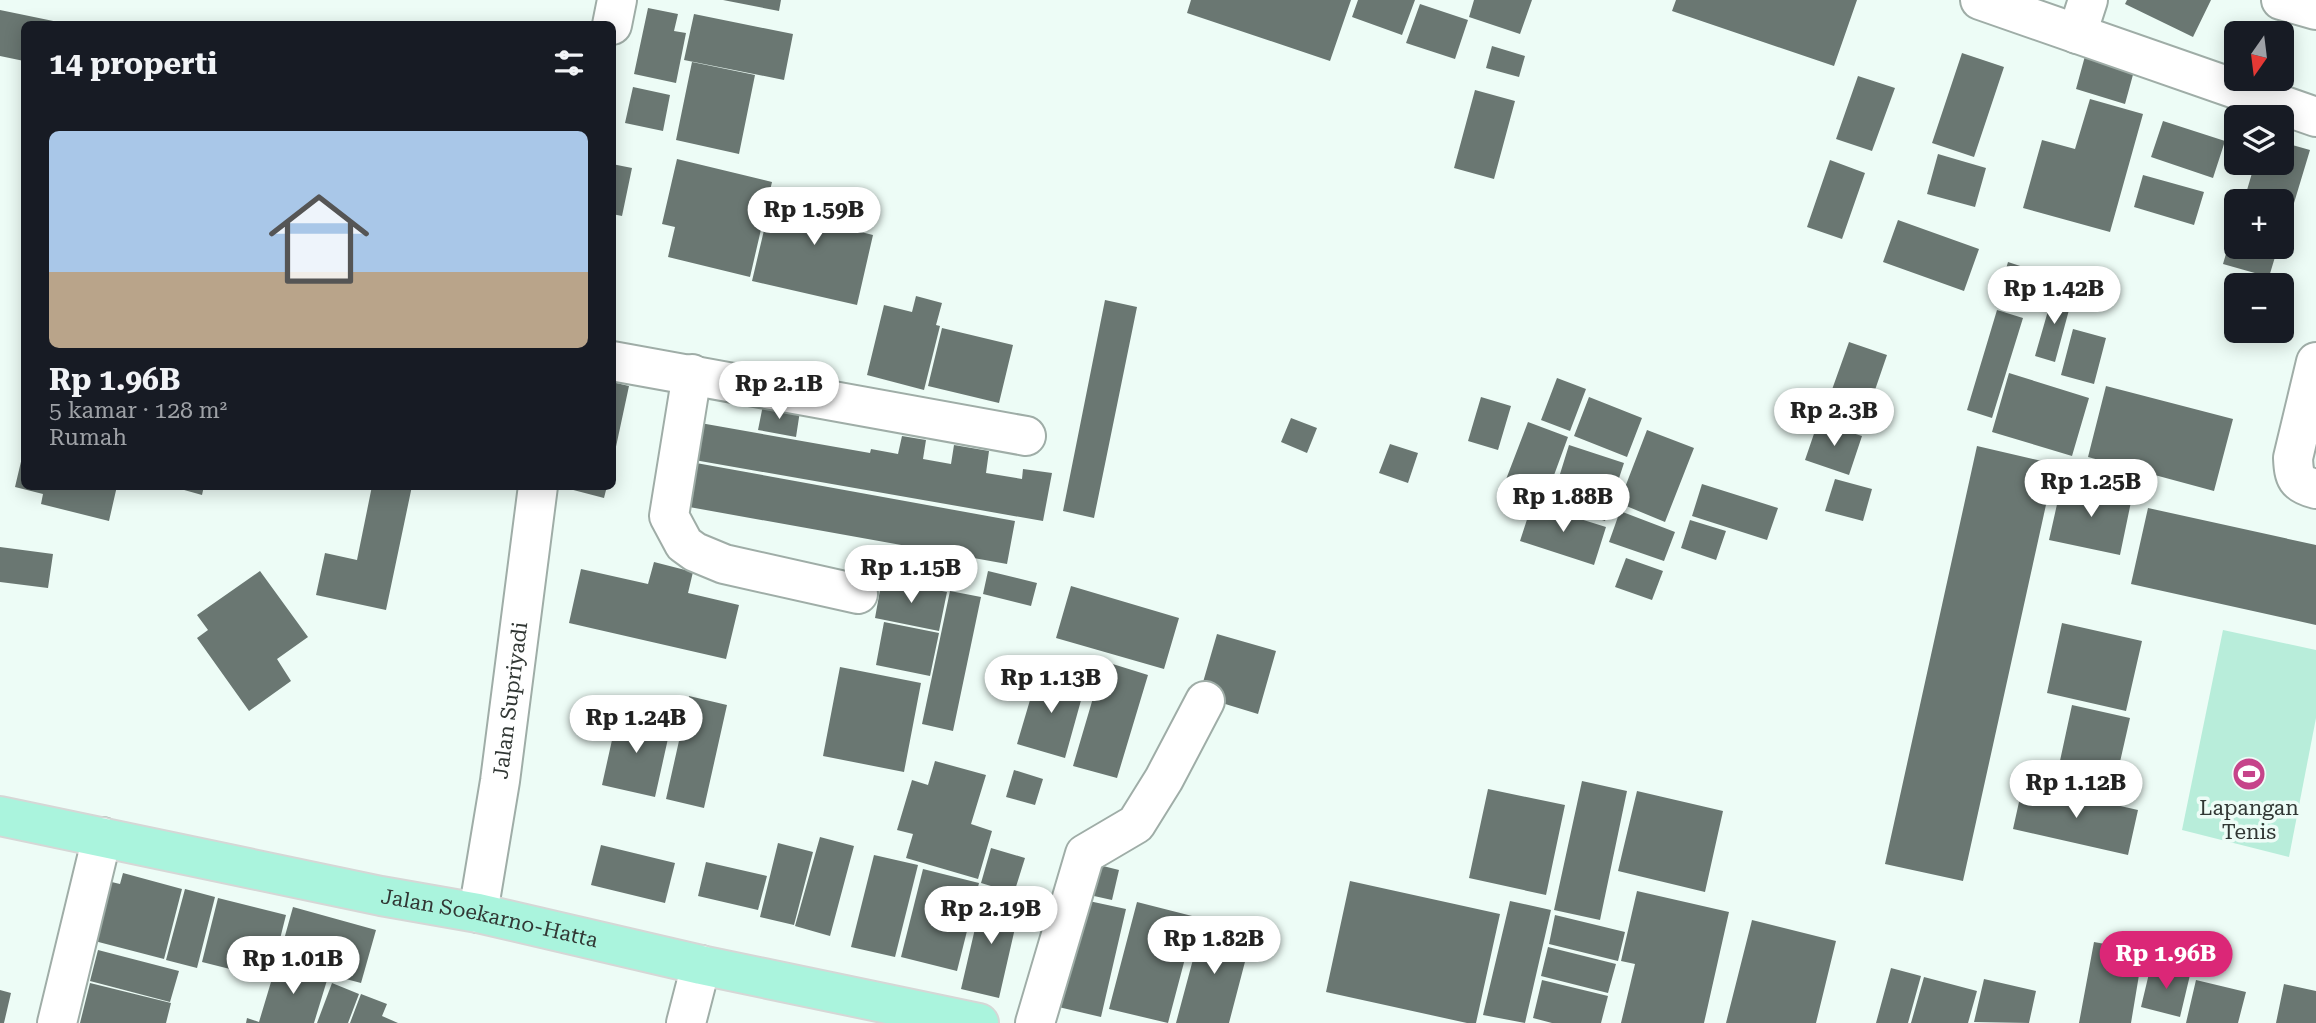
<!DOCTYPE html>
<html lang="id">
<meta charset="utf-8">
<style>
body{margin:0;font-family:"Roboto Serif",serif;background:#20242c;color:#f1f3f6;height:100vh;display:flex;flex-direction:column;font-size:26px;white-space:nowrap}
*{box-sizing:border-box;margin:0}
p{font-size:23px;color:#9ea1a6}
.icon{flex:none;width:38px;height:38px;fill:none;stroke:currentColor;stroke-width:2;stroke-linecap:round;stroke-linejoin:round}
.map{position:relative;flex:1;overflow:hidden}
.panel{position:absolute;left:21px;top:21px;width:595px;height:469px;display:flex;flex-direction:column;background:#171b24;border-radius:10px;box-shadow:0 4px 18px #0003}
.panel>*{flex:none}
.needle{width:46px;rotate:194deg}
.buttons{position:absolute;left:2224px;top:21px;display:grid;gap:14px}
.buttons a{display:grid;place-items:center;width:70px;height:70px;border-radius:10px;background:#171b24;box-shadow:0 4px 18px #0003;font-size:35px}
.price{position:absolute;translate:-50% -60px;padding:0 16px;border-radius:24px;background:#fff;color:#222;font-size:23px;line-height:46px;filter:drop-shadow(0 2px 4px #0008)}
.price::after{content:'';position:absolute;left:50%;top:42px;width:21px;height:16px;margin-left:-10px;background:inherit;clip-path:polygon(0 0,100% 0,50% 100%)}
.price.selected{background:#db2777;color:#fff}
ul{padding:0;list-style:none}
li{display:grid;align-content:center;gap:14px;height:371px;padding:0 28px}
li+li{border-top:2px solid #363941}
li span{display:grid;place-items:center;height:217px;border-radius:10px;color:#555}
li>.icon{margin-inline-start:auto}
span .icon{width:126px;height:126px;fill:#fffc;stroke-width:1}
li b{font-size:30px}
h2{display:flex;justify-content:space-between;align-items:center;height:84px;padding:0 28px;font-size:30px}
.map>svg:first-child{display:block}
.green{fill:#b8edda}
.building{fill:#6a7772}
.lines{fill:none;stroke-linecap:round;stroke-linejoin:round}
.minor-casing{stroke:#9fada7;stroke-width:42}
.major-casing{stroke:#d6d7d6;stroke-width:42}
.minor{stroke:#fff;stroke-width:38}
.major{stroke:#aaf4dd;stroke-width:38}
.labels{text-anchor:middle;stroke-width:7;stroke-linejoin:round;paint-order:stroke}
.street-label{font-size:21px;fill:#313734;stroke:#edfcf6}
.poi-label{font-size:21px;fill:#313734;stroke:#edfcf6}
</style>
<div class="map">
<svg width="2316" height="1023" viewBox="0 0 2316 1023">
<rect width="100%" height="100%" fill="#edfcf6"/>
<!-- green -->
<path class="green" d="M2223,630L2316,650V718L2289,857L2182,830Z"/>
<!-- building -->
<path class="building" d="M723,0H781L779,11Z
M1191,0H1351L1330,61L1187,13Z
M1358,0H1415L1402,35L1352,17Z
M1474,0H1532L1520,34L1469,17Z
M1676,0H1857L1834,66L1672,11Z
M2127,0H2211L2193,37L2125,4Z
M1420,4L1468,20L1455,59L1406,43Z
M648,8L678,14L674,31L686,33L676,83L634,74Z
M0,10L63,23V24H24V61L0,56Z
M694,14L793,34L784,80L684,60Z
M1492,46L1525,56L1519,77L1486,68Z
M1962,53L2004,67L1974,157L1932,143Z
M2085,56L2134,71L2125,104L2076,89Z
M692,62L755,75L739,154L676,140Z
M1858,76L1895,88L1872,151L1836,139Z
M633,87L670,95L663,131L625,123Z
M1475,90L1515,101L1494,179L1454,168Z
M2090,99L2143,114L2110,232L2023,208L2042,140L2075,149Z
M2163,121L2225,141L2213,178L2151,157Z
M2282,142L2310,150L2294,203L2247,190L2255,163H2282Z
M1938,154L1986,168L1975,207L1927,194Z
M677,159L772,182L750,277L668,257L675,227L662,224Z
M1830,160L1865,173L1842,239L1807,227Z
M612,164L632,168L622,216L612,214Z
M2143,175L2204,192L2194,225L2134,207Z
M774,188L866,210L861,232L873,235L857,305L752,281Z
M2236,219V247H2278L2269,277L2223,264Z
M1898,220L1979,249L1964,291L1883,262Z
M2008,262L2054,277L2043,311L1998,296Z
M2054,290L2073,295L2055,362L2035,356Z
M916,296L942,303L936,325L940,326L924,390L867,375L884,305L912,312Z
M1105,300L1137,307L1094,518L1063,511Z
M1997,310L2023,318L1992,418L1967,410Z
M942,328L1013,345L999,403L928,386Z
M2073,329L2106,338L2094,384L2061,375Z
M1849,342L1887,355L1863,425L1824,412Z
M2009,373L2089,398L2072,456L1992,432Z
M1557,378L1586,389L1570,431L1541,420Z
M612,382L629,386L614,456H612Z
M2106,386L2233,419L2214,491L2088,457Z
M1481,397L1511,406L1498,450L1468,441Z
M1589,397L1642,418L1627,457L1574,436Z
M763,405L800,411L796,437L758,430Z
M1291,418L1317,428L1307,453L1281,442Z
M689,421L870,453L871,449L898,454L902,436L926,440L923,459L951,464L954,445L989,451L986,473L1022,479L1023,469L1052,473L1043,521L683,458Z
M1528,422L1568,437L1546,497L1505,482Z
M1818,422L1862,436L1849,475L1805,460Z
M1647,430L1694,448L1665,522L1619,503Z
M1390,444L1418,453L1408,483L1379,473Z
M1569,445L1624,463L1605,521L1551,503Z
M1977,446L2055,464L1963,881L1885,864Z
M23,453L24,486H117L109,521L41,504L43,494L15,487Z
M685,461L1015,521L1007,564L678,505Z
M1835,479L1872,489L1863,521L1825,511Z
M2062,482L2132,497L2120,555L2049,540Z
M1702,484L1778,508L1767,540L1692,516Z
M170,486H204L202,495Z
M372,486H412L386,610L316,595L325,553L357,560Z
M558,486H607L604,498Z
M1532,504L1606,527L1594,565L1520,541Z
M2148,508L2316,545V625L2131,584Z
M1620,511L1675,532L1664,561L1609,542Z
M1690,520L1726,531L1716,560L1681,548Z
M0,547L53,554L48,588L0,582Z
M1626,558L1663,571L1652,600L1615,587Z
M654,562L693,572L688,593L739,605L726,659L569,623L581,569L648,584Z
M260,571L308,637L277,659L291,681L249,711L197,638L208,630L197,615Z
M988,571L1037,583L1031,606L983,594Z
M882,579L947,592L939,631L875,618Z
M1071,586L1179,618L1164,669L1056,638Z
M950,591L981,597L953,731L922,724Z
M884,622L939,633L930,676L876,665Z
M2062,623L2142,641L2126,711L2047,693Z
M1217,634L1276,651L1258,714L1199,696Z
M1071,658L1102,667L1103,661L1148,675L1117,778L1073,766L1098,681L1067,673Z
M840,667L921,683L904,772L823,756Z
M1038,673L1085,686L1065,758L1017,744Z
M689,696L727,705L704,808L666,799Z
M2072,705L2130,718L2112,797L2055,784Z
M618,713L671,725L655,797L602,785Z
M935,761L986,775L971,824L992,831L978,879L906,858L913,834L897,830L912,780L928,785Z
M1014,770L1043,779L1035,805L1006,797Z
M1582,781L1627,791L1600,920L1554,910Z
M2023,784L2138,810L2128,855L2013,829Z
M1488,789L1565,805L1546,895L1469,878Z
M1637,791L1723,811L1705,892L1618,871Z
M820,837L854,846L830,936L795,926Z
M778,843L813,852L794,925L760,917Z
M601,845L675,863L665,903L591,885Z
M991,848L1025,858L1014,893L981,883Z
M874,855L918,865L895,957L851,947Z
M1083,861L1119,870L1112,900L1076,892Z
M706,862L767,876L758,910L698,896Z
M923,869L979,883L957,971L901,957Z
M123,873L182,889L164,959L83,938L99,879L120,884Z
M1350,881L1500,914L1476,1023H1467L1326,992Z
M185,889L215,897L197,968L166,960Z
M1637,891L1729,912L1704,1023H1621L1635,964L1621,961Z
M983,894L1021,902L999,998L961,989Z
M218,898L286,915L270,979L202,962Z
M1075,898L1126,909L1101,1017L1050,1005Z
M1510,901L1551,910L1525,1023L1483,1015Z
M1137,902L1196,917L1168,1023L1109,1009Z
M293,907L376,930L361,983L278,961Z
M1555,915L1625,932L1618,961L1549,944Z
M1752,920L1836,941L1816,1023H1726Z
M1203,922L1252,935L1229,1023H1176Z
M2094,942L2143,951L2131,1023H2079Z
M1548,947L1616,964L1608,993L1541,976Z
M98,950L179,971L170,1002L90,981Z
M277,962L328,977L314,1023H246L247,1018L259,1022Z
M2151,965L2190,975L2180,1017L2141,1007Z
M1891,968L1921,976L1908,1023H1876Z
M1924,977L1977,991L1968,1023H1911Z
M1984,979L2036,991L2029,1023L1974,1022Z
M1542,980L1608,996L1601,1023H1552L1533,1018Z
M2196,980L2246,992L2238,1023H2186Z
M90,983L171,1003L166,1023H80Z
M332,983L359,994L348,1023H317Z
M2284,984L2316,991V1023H2276Z
M0,990L11,993L4,1023H0Z
M361,994L387,1004L382,1016L398,1023H350Z"/>
<g class="lines">
<defs>
<g id="minor">
<path d="M1980,0L2316,117"/>
<path d="M2281,0L2316,10"/>
<path d="M612,25L617,0"/>
<path d="M2077,34L2088,0"/>
<path d="M612,361L1026,436"/>
<path d="M2316,362L2293,458C2294,478 2296,484 2316,489"/>
<path d="M692,374L669,516L684,544L695,552L724,564L858,594"/>
<path id="s1" d="M478,913L500,781L538,486"/>
<path d="M57,1023L102,837"/>
<path d="M686,1023L701,965"/>
<path d="M1035,1023L1085,854L1136,824L1164,779L1205,701"/>
</g>
<g id="major">
<path id="s2" d="M0,816L381,896L478,913L701,965L979,1023"/>
</g>
</defs>
<!-- minor casing -->
<use href="#minor" class="minor-casing"/>
<!-- major casing -->
<use href="#major" class="major-casing"/>
<!-- minor -->
<use href="#minor" class="minor"/>
<!-- major -->
<use href="#major" class="major"/>
</g>
<!-- icons -->
<defs>
<symbol id="stadium-disc" viewBox="-11 -11 22 22"><circle r="9.5" fill="#c6448a" stroke="#edfcf6"/><path d="M0-5a6.5 5 0 1 0 0 10a6.5 5 0 1 0 0-10ZM-3.5-1.8h7v3.6h-7Z" fill="#fff"/></symbol>
</defs>
<g fill-rule="evenodd">
<use href="#stadium-disc" x="2230" y="755" width="38" height="38"/>
</g>
<g class="labels">
<!-- street labels -->
<g class="street-label">
<text dy="7" stroke="none"><textPath href="#s1" startOffset="215">Jalan Supriyadi</textPath></text>
<text dy="7" stroke="none"><textPath href="#s2" startOffset="500">Jalan Soekarno-Hatta</textPath></text>
</g>
<!-- poi labels -->
<g class="poi-label">
<text x="2249" y="815">Lapangan<tspan x="2249" dy="24">Tenis</tspan></text>
</g>
</g>
</svg>
<div class="buttons">
<a><svg class="needle" viewBox="-14 -14 28 28"><path d="M0-13l5 13h-10z" fill="#e53935"/><path d="M0 13l5-13h-10z" fill="#9ea1a6"/></svg></a>
<a><svg class="icon" aria-label="layers" viewBox="0 0 24 24"><path d="M12 4l9 5-9 5-9-5zM3 14l9 5 9-5"/></svg></a>
<a>+</a>
<a>−</a>
</div>
<b class="price" style="left:814px;top:247px">Rp 1.59B</b>
<b class="price" style="left:2054px;top:326px">Rp 1.42B</b>
<b class="price" style="left:779px;top:421px">Rp 2.1B</b>
<b class="price" style="left:1834px;top:448px">Rp 2.3B</b>
<b class="price" style="left:2091px;top:519px">Rp 1.25B</b>
<b class="price" style="left:1563px;top:534px">Rp 1.88B</b>
<b class="price" style="left:911px;top:605px">Rp 1.15B</b>
<b class="price" style="left:1051px;top:715px">Rp 1.13B</b>
<b class="price" style="left:636px;top:755px">Rp 1.24B</b>
<b class="price" style="left:2076px;top:820px">Rp 1.12B</b>
<b class="price" style="left:991px;top:946px">Rp 2.19B</b>
<b class="price" style="left:1214px;top:976px">Rp 1.82B</b>
<b class="price selected" style="left:2166px;top:991px">Rp 1.96B</b>
<b class="price" style="left:293px;top:996px">Rp 1.01B</b>
<section class="panel">
<h2>14 properti<svg class="icon" aria-label="filters" viewBox="0 0 24 24"><path d="M4 7h16M4 17h16"/><circle cx="9" cy="7" r="2"/><circle cx="15" cy="17" r="2"/></svg></h2>
<ul>
<li><span style="background:linear-gradient(#a9c7e8 65%,#b9a48a 0)"><svg class="icon" aria-label="home" viewBox="0 0 24 24"><path d="M3 11l9-7 9 7M6 9v11h12V9"/></svg></span><div><b>Rp 1.96B</b><p>5 kamar · 128 m²</p><p>Rumah</p></div></li>
</ul>
</section>
</div>
